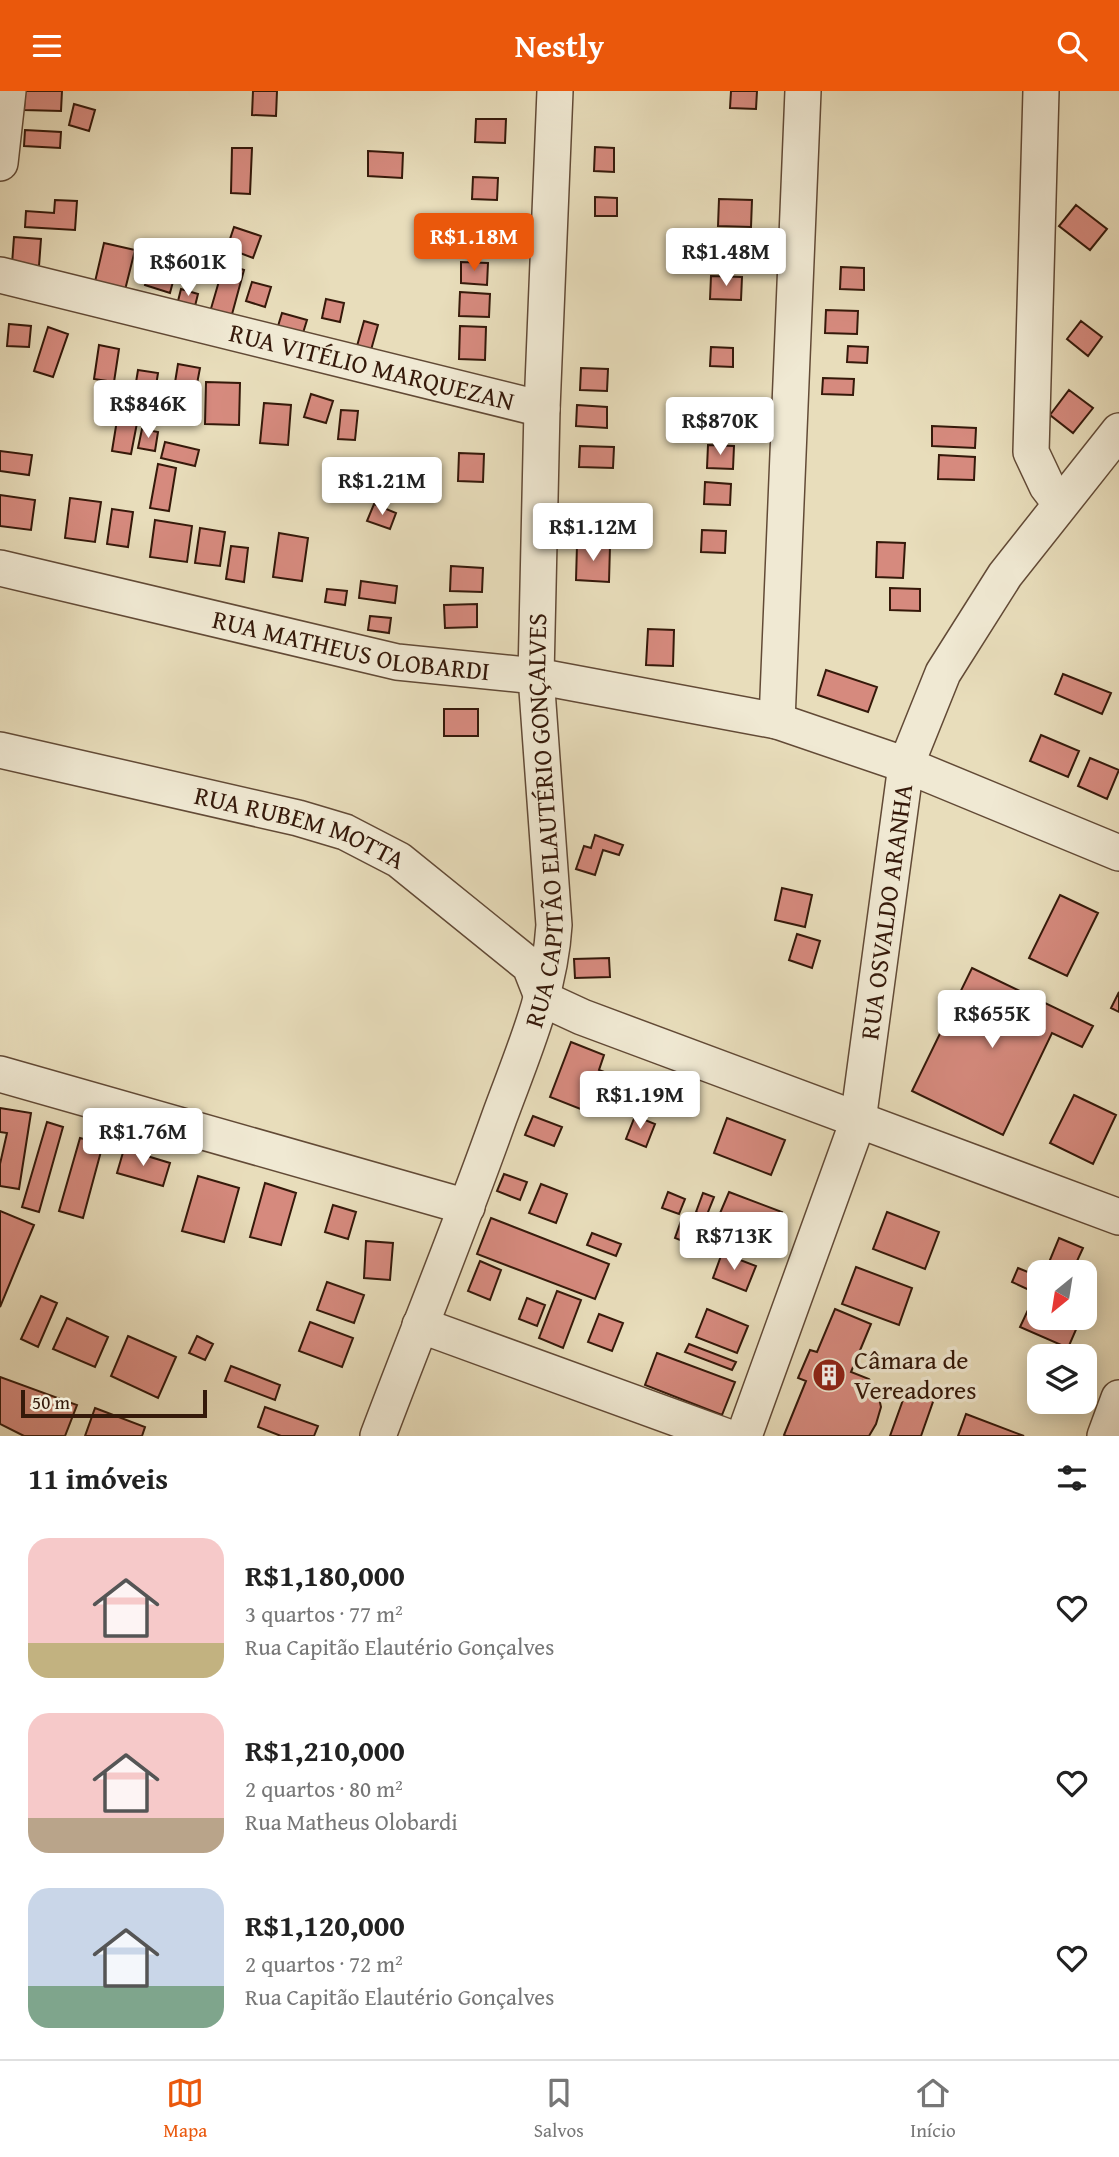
<!DOCTYPE html>
<html lang="pt">
<meta charset="utf-8">
<style>
body{margin:0;font-family:"Gentium Book Plus",serif;background:#f6f6f6;color:#222;height:100vh;display:flex;flex-direction:column;font-size:26px;white-space:nowrap}
*{box-sizing:border-box;margin:0}
p{font-size:23px;color:#767676}
.icon{flex:none;width:38px;height:38px;fill:none;stroke:currentColor;stroke-width:2;stroke-linecap:round;stroke-linejoin:round}
.map{position:relative;height:1345px;overflow:hidden}
.side{display:flex;flex-direction:column;background:#fff;flex:1}
.side>*{flex:none}
.needle{width:46px;rotate:210deg}
.fabs{position:absolute;left:1027px;top:1169px;display:grid;gap:14px}
.fabs a{display:grid;place-items:center;width:70px;height:70px;border-radius:14px;background:#fff;box-shadow:0 4px 18px #0003;font-size:35px}
.scale{position:absolute;left:21px;bottom:18px;width:186px;box-sizing:border-box;padding-left:7px;border:4px solid #35190a;border-top:0;font-size:19px;line-height:24px;white-space:nowrap;color:#35190a;-webkit-text-stroke:5px #f0e9d3;paint-order:stroke}
.price{position:absolute;translate:-50% -60px;padding:0 16px;border-radius:7px;background:#fff;color:#222;font-size:23px;line-height:46px;filter:drop-shadow(0 2px 4px #0008)}
.price::after{content:'';position:absolute;left:50%;top:42px;width:21px;height:16px;margin-left:-10px;background:inherit;clip-path:polygon(0 0,100% 0,50% 100%)}
.price.current{background:#ea580c;color:#fff}
ul{padding:0;list-style:none}
li{display:flex;align-items:center;gap:21px;height:175px;padding:0 28px}
li span{display:grid;place-items:center;flex:none;width:196px;height:140px;border-radius:21px;color:#555}
li>.icon{margin-inline-start:auto}
span .icon{width:84px;height:84px;fill:#fffc;stroke-width:1}
li b{font-size:30px}
h2{display:flex;justify-content:space-between;align-items:center;height:84px;padding:0 28px;font-size:30px}
header{display:flex;justify-content:space-between;align-items:center;height:91px;padding:0 28px;background:#ea580c;color:#fff;font-size:32px;font-weight:600}
.tabs{display:flex;justify-content:space-around;align-items:center;height:98px;border-top:2px solid #e0e0e0;background:#fff;font-size:19px;color:#767676}
.tabs a{display:grid;justify-items:center;gap:4px}
.tabs .current{color:#ea580c}
.map>svg:first-child{display:block}
.building{fill:#d68a7e;stroke:#35190a;stroke-width:2}
.lines{fill:none;stroke-linecap:round;stroke-linejoin:round}
.minor-casing{stroke:#624a36;stroke-width:38}
.minor{stroke:#f0e9d3;stroke-width:35}
.labels{text-anchor:middle;stroke-width:7;stroke-linejoin:round;paint-order:stroke}
.street-label{font-size:26px;fill:#35190a;stroke:#f0e9d3}
.poi-label{font-size:26px;fill:#35190a;stroke:#f0e9d3;text-anchor:start}
</style>
<header><svg class="icon" aria-label="menu" viewBox="0 0 24 24"><path d="M4 6h16M4 12h16M4 18h16"/></svg>Nestly<svg class="icon" aria-label="search" viewBox="0 0 24 24"><circle cx="10" cy="10" r="6"/><path d="M15 15l6 6"/></svg></header>
<div class="map">
<svg width="1119" height="1345" viewBox="0 0 1119 1345">
<rect width="100%" height="100%" fill="#e8ddbb"/>
<filter id="stains"><feTurbulence type="fractalNoise" baseFrequency=".00286" numOctaves="4"/><feColorMatrix values="0 0 0 0 .2 0 0 0 0 .09 0 0 0 0 .02 0 0 0 .5 -.17"/></filter>
<radialGradient id="worn" r=".72"><stop offset=".6" stop-color="#630" stop-opacity="0"/><stop offset="1" stop-color="#630" stop-opacity=".3"/></radialGradient>
<!-- building -->
<path class="building" d="M25,0H62L61,20L24,19Z
M253,0H277L276,25L252,24Z
M731,0H757L756,18L730,17Z
M74,13L95,19L89,40L69,34Z
M476,28H506L505,52L475,51Z
M25,39L61,41L60,57L24,55Z
M595,56L614,57V81L594,80Z
M232,57H252L250,103L231,102Z
M368,60L403,62L402,87L368,85Z
M473,86L498,87L497,109L472,108Z
M595,106L617,107V125H595Z
M719,108L752,109L751,136L718,135Z
M55,109L77,110L75,139L25,136L26,120L54,122Z
M1076,114L1107,138L1090,159L1059,135Z
M234,136L261,145L253,167L227,157Z
M704,143L738,145L737,166L703,165Z
M14,146L41,148L39,175L12,173Z
M104,152L135,159L124,203L94,195Z
M461,171L488,172L487,194L461,192Z
M224,173L244,179L231,227L210,221Z
M150,176L175,183L170,202L145,194Z
M841,176L864,177V199L840,198Z
M711,185L742,186L741,209L710,208Z
M252,191L271,196L265,216L246,210Z
M181,198L198,203L195,215L178,210Z
M460,201L490,203L489,226L459,225Z
M326,208L344,212L340,231L322,227Z
M826,219L858,220L857,243L825,242Z
M282,222L307,229L303,242L278,235Z
M364,230L378,234L371,259L357,255Z
M1081,230L1102,246L1088,265L1067,248Z
M9,233L31,235L29,256L7,255Z
M460,235L486,236L485,269L459,268Z
M48,236L68,243L53,286L34,280Z
M99,254L119,258L114,291L94,288Z
M848,255L868,256L867,272L847,271Z
M711,256L733,257V276L710,275Z
M178,273L200,277L192,319L171,316Z
M581,277L608,278L607,300L580,299Z
M138,279L158,282L153,314L133,310Z
M823,287L854,288L853,304L822,303Z
M206,291L240,292L239,334L205,333Z
M1069,299L1093,317L1073,342L1050,324Z
M311,303L333,310L326,332L304,326Z
M264,312L291,314L288,354L260,352Z
M577,314L607,316V337L576,335Z
M341,319L358,320L355,349L338,348Z
M117,329L137,332L131,363L112,360Z
M932,335L976,337L975,357L932,355Z
M142,338L158,341L155,360L138,357Z
M165,351L199,359L195,375L161,367Z
M708,354L734,355L733,378L707,377Z
M580,355L614,356L613,377L579,376Z
M0,360L32,364L29,384L0,380Z
M459,362L484,363L483,391L458,390Z
M939,364L975,366L974,389L938,388Z
M158,373L176,377L169,420L150,417Z
M376,377L396,380L393,405L372,402Z
M705,391L731,393L730,414L704,413Z
M0,404L35,409L31,439L0,435Z
M70,407L101,411L95,451L65,447Z
M374,413L396,422L390,438L367,430Z
M112,418L133,421L128,456L107,453Z
M155,429L192,435L187,471L150,466Z
M200,437L225,441L220,475L195,472Z
M702,439L726,440L725,462L701,461Z
M279,442L308,447L302,490L273,486Z
M877,451L905,452L903,487L876,486Z
M577,454L610,455L609,491L576,489Z
M231,455L248,457L244,491L226,488Z
M451,475L483,477L482,501L450,500Z
M361,490L397,495L395,512L359,507Z
M890,497L920,498V520L890,519Z
M327,498L347,500L345,514L325,511Z
M477,513V536L445,537L444,514Z
M370,525L391,527L389,542L368,539Z
M648,538L674,539L673,575L646,574Z
M826,579L877,596L868,621L818,604Z
M1063,583L1111,602L1102,623L1055,603Z
M444,618H478V645H444Z
M1041,644L1079,660L1068,686L1030,670Z
M1090,667L1119,679L1107,708L1078,695Z
M595,744L623,754L619,764L603,759L595,784L576,778L584,755L591,757Z
M782,797L812,804L805,836L775,829Z
M1060,804L1098,822L1067,885L1029,867Z
M797,843L820,850L812,877L789,869Z
M609,867L610,886L575,887L574,868Z
M972,877L1093,935L1082,956L1052,942L1003,1044L912,1000Z
M1119,901V921L1111,917Z
M571,951L604,964L599,979L638,994L628,1017L590,1002L583,1019L550,1006Z
M1074,1004L1116,1024L1093,1073L1050,1052Z
M0,1017L31,1022L19,1098L0,1095V1073L7,1042L0,1041Z
M533,1025L562,1036L554,1055L525,1044Z
M635,1025L655,1033L646,1056L626,1048Z
M727,1027L785,1049L771,1084L714,1062Z
M47,1031L63,1036L39,1121L22,1116Z
M80,1047L103,1053L83,1127L59,1120Z
M124,1058L170,1072L163,1095L117,1082Z
M504,1083L527,1091L520,1109L497,1100Z
M198,1085L239,1097L224,1151L182,1140Z
M265,1092L296,1102L281,1154L250,1146Z
M541,1093L567,1103L556,1132L529,1122Z
M668,1101L685,1108L679,1123L662,1117Z
M729,1101L782,1121L771,1148L718,1127Z
M703,1102L714,1106L706,1126L696,1121Z
M333,1114L356,1121L348,1148L325,1141Z
M0,1120L34,1134L0,1216Z
M887,1121L939,1141L925,1178L873,1158Z
M491,1127L609,1173L595,1208L477,1163Z
M681,1130L697,1135L690,1153L675,1147Z
M592,1142L621,1153L616,1165L587,1154Z
M1059,1147L1083,1157L1072,1181H1045Z
M366,1150L393,1152L390,1189L364,1187Z
M722,1162L756,1175L746,1200L713,1187Z
M480,1170L501,1179L490,1209L468,1200Z
M856,1176L912,1197L899,1234L842,1213Z
M1018,1177L1040,1186V1227H1081L1068,1257L1020,1236L1036,1202L1012,1191Z
M327,1191L364,1204L354,1232L317,1219Z
M1085,1193L1094,1197L1085,1218Z
M557,1200L581,1209L563,1257L539,1247Z
M41,1205L57,1212L38,1256L21,1248Z
M527,1207L545,1214L537,1235L519,1228Z
M707,1218L748,1235L737,1262L696,1246Z
M835,1218L871,1233L851,1281L869,1288L877,1298L881,1316L876,1333L869,1345H786L784,1344L806,1290L798,1287L810,1259L817,1261Z
M599,1223L623,1232L612,1260L588,1251Z
M67,1227L108,1246L95,1276L53,1258Z
M310,1231L353,1247L342,1276L299,1260Z
M128,1245L176,1266L158,1307L111,1285Z
M197,1245L213,1253L205,1269L189,1262Z
M689,1253L736,1271L732,1279L685,1261Z
M657,1262L735,1291L722,1324L645,1294Z
M231,1275L280,1294L275,1309L225,1290Z
M0,1286L77,1314L65,1345H24L0,1333Z
M908,1295L935,1305L921,1345H890Z
M265,1316L318,1335L314,1345H281L258,1336Z
M95,1317L145,1336L142,1345H85Z
M966,1323L1024,1345H958Z"/>
<g class="lines">
<defs>
<g id="minor">
<path d="M1041,0L1031,361L1047,395L1060,412"/>
<path d="M0,72L8,0"/>
<path id="s1" d="M0,184L542,318"/>
<path id="s2" d="M0,477L397,571L536,585L777,630L906,674L1119,762"/>
<path d="M777,630L803,0"/>
<path id="s3" d="M0,659L298,727L345,741L399,769L530,875L543,908"/>
<path d="M543,908L582,926L1119,1126"/>
<path d="M0,983L467,1116"/>
<path d="M420,1234L725,1345"/>
<path id="s4" d="M378,1345C418,1239 461,1134 499,1027C522,964 550,902 554,834L536,585L542,318L555,0"/>
<path id="s5" d="M744,1345L858,1030L906,674L943,582L1005,484L1119,340"/>
<path d="M1105,1345L1119,1307"/>
</g>
</defs>
<!-- minor casing -->
<use href="#minor" class="minor-casing"/>
<!-- minor -->
<use href="#minor" class="minor"/>
</g>
<!-- icons -->
<defs>
<symbol id="building-disc" viewBox="-11 -11 22 22"><circle r="9.5" fill="#8f2418" stroke="#f0e9d3"/><path d="M-4-6H4V6H1V3H-1V6H-4ZM-2.5-4.3h1.7v1.8h-1.7ZM.8-4.3h1.7v1.8H.8ZM-2.5-1h1.7V.8h-1.7ZM.8-1h1.7V.8H.8Z" fill="#fff"/></symbol>
</defs>
<g fill-rule="evenodd">
<use href="#building-disc" x="810" y="1265" width="38" height="38"/>
</g>
<g class="labels">
<!-- street labels -->
<g class="street-label">
<text dy="9" stroke="none"><textPath href="#s1" startOffset="383">RUA VITÉLIO MARQUEZAN</textPath></text>
<text dy="9" stroke="none"><textPath href="#s2" startOffset="360">RUA MATHEUS OLOBARDI</textPath></text>
<text dy="9" stroke="none"><textPath href="#s4" startOffset="646">RUA CAPITÃO ELAUTÉRIO GONÇALVES</textPath></text>
<text dy="9" stroke="none"><textPath href="#s3" startOffset="310">RUA RUBEM MOTTA</textPath></text>
<text dy="9" stroke="none"><textPath href="#s5" startOffset="546">RUA OSVALDO ARANHA</textPath></text>
</g>
<!-- poi labels -->
<g class="poi-label">
<text x="854" y="1278">Câmara de<tspan x="854" dy="30">Vereadores</tspan></text>
</g>
</g>
<rect width="100%" height="100%" filter="url(#stains)"/>
<rect width="100%" height="100%" fill="url(#worn)"/>
</svg>
<div class="fabs">
<a><svg class="needle" viewBox="-14 -14 28 28"><path d="M0-13l5 13h-10z" fill="#e53935"/><path d="M0 13l5-13h-10z" fill="#767676"/></svg></a>
<a><svg class="icon" aria-label="layers" viewBox="0 0 24 24"><path d="M12 4l9 5-9 5-9-5zM3 14l9 5 9-5"/></svg></a>
</div>
<div class="scale">50 m</div>
<b class="price current" style="left:474px;top:182px">R$1.18M</b>
<b class="price" style="left:726px;top:197px">R$1.48M</b>
<b class="price" style="left:188px;top:207px">R$601K</b>
<b class="price" style="left:148px;top:349px">R$846K</b>
<b class="price" style="left:720px;top:366px">R$870K</b>
<b class="price" style="left:382px;top:426px">R$1.21M</b>
<b class="price" style="left:593px;top:472px">R$1.12M</b>
<b class="price" style="left:992px;top:959px">R$655K</b>
<b class="price" style="left:640px;top:1040px">R$1.19M</b>
<b class="price" style="left:143px;top:1077px">R$1.76M</b>
<b class="price" style="left:734px;top:1181px">R$713K</b>
</div>
<section class="side">
<h2>11 imóveis<svg class="icon" aria-label="filters" viewBox="0 0 24 24"><path d="M4 7h16M4 17h16"/><circle cx="9" cy="7" r="2"/><circle cx="15" cy="17" r="2"/></svg></h2>
<ul>
<li><span style="background:linear-gradient(#f6c9c9 75%,#c2b280 0)"><svg class="icon" aria-label="home" viewBox="0 0 24 24"><path d="M3 11l9-7 9 7M6 9v11h12V9"/></svg></span><div><b>R$1,180,000</b><p>3 quartos · 77 m²</p><p>Rua Capitão Elautério Gonçalves</p></div><svg class="icon" aria-label="heart" viewBox="0 0 24 24"><path d="M12 20l-8-8c-3-5 5-10 8-4 3-6 11-1 8 4z"/></svg></li>
<li><span style="background:linear-gradient(#f6c9c9 75%,#b9a48a 0)"><svg class="icon" aria-label="home" viewBox="0 0 24 24"><path d="M3 11l9-7 9 7M6 9v11h12V9"/></svg></span><div><b>R$1,210,000</b><p>2 quartos · 80 m²</p><p>Rua Matheus Olobardi</p></div><svg class="icon" aria-label="heart" viewBox="0 0 24 24"><path d="M12 20l-8-8c-3-5 5-10 8-4 3-6 11-1 8 4z"/></svg></li>
<li><span style="background:linear-gradient(#c9d6e8 70%,#7fa58c 0)"><svg class="icon" aria-label="home" viewBox="0 0 24 24"><path d="M3 11l9-7 9 7M6 9v11h12V9"/></svg></span><div><b>R$1,120,000</b><p>2 quartos · 72 m²</p><p>Rua Capitão Elautério Gonçalves</p></div><svg class="icon" aria-label="heart" viewBox="0 0 24 24"><path d="M12 20l-8-8c-3-5 5-10 8-4 3-6 11-1 8 4z"/></svg></li>
</ul>
</section>
<nav class="tabs">
<a class="current"><svg class="icon" aria-label="map" viewBox="0 0 24 24"><path d="M3 6l6-2 6 2 6-2v14l-6 2-6-2-6 2zM9 4v14M15 6v14"/></svg>Mapa</a>
<a><svg class="icon" aria-label="saved" viewBox="0 0 24 24"><path d="M7 4h10v16l-5-4-5 4z"/></svg>Salvos</a>
<a><svg class="icon" aria-label="home" viewBox="0 0 24 24"><path d="M3 11l9-7 9 7M6 9v11h12V9"/></svg>Início</a>
</nav>
